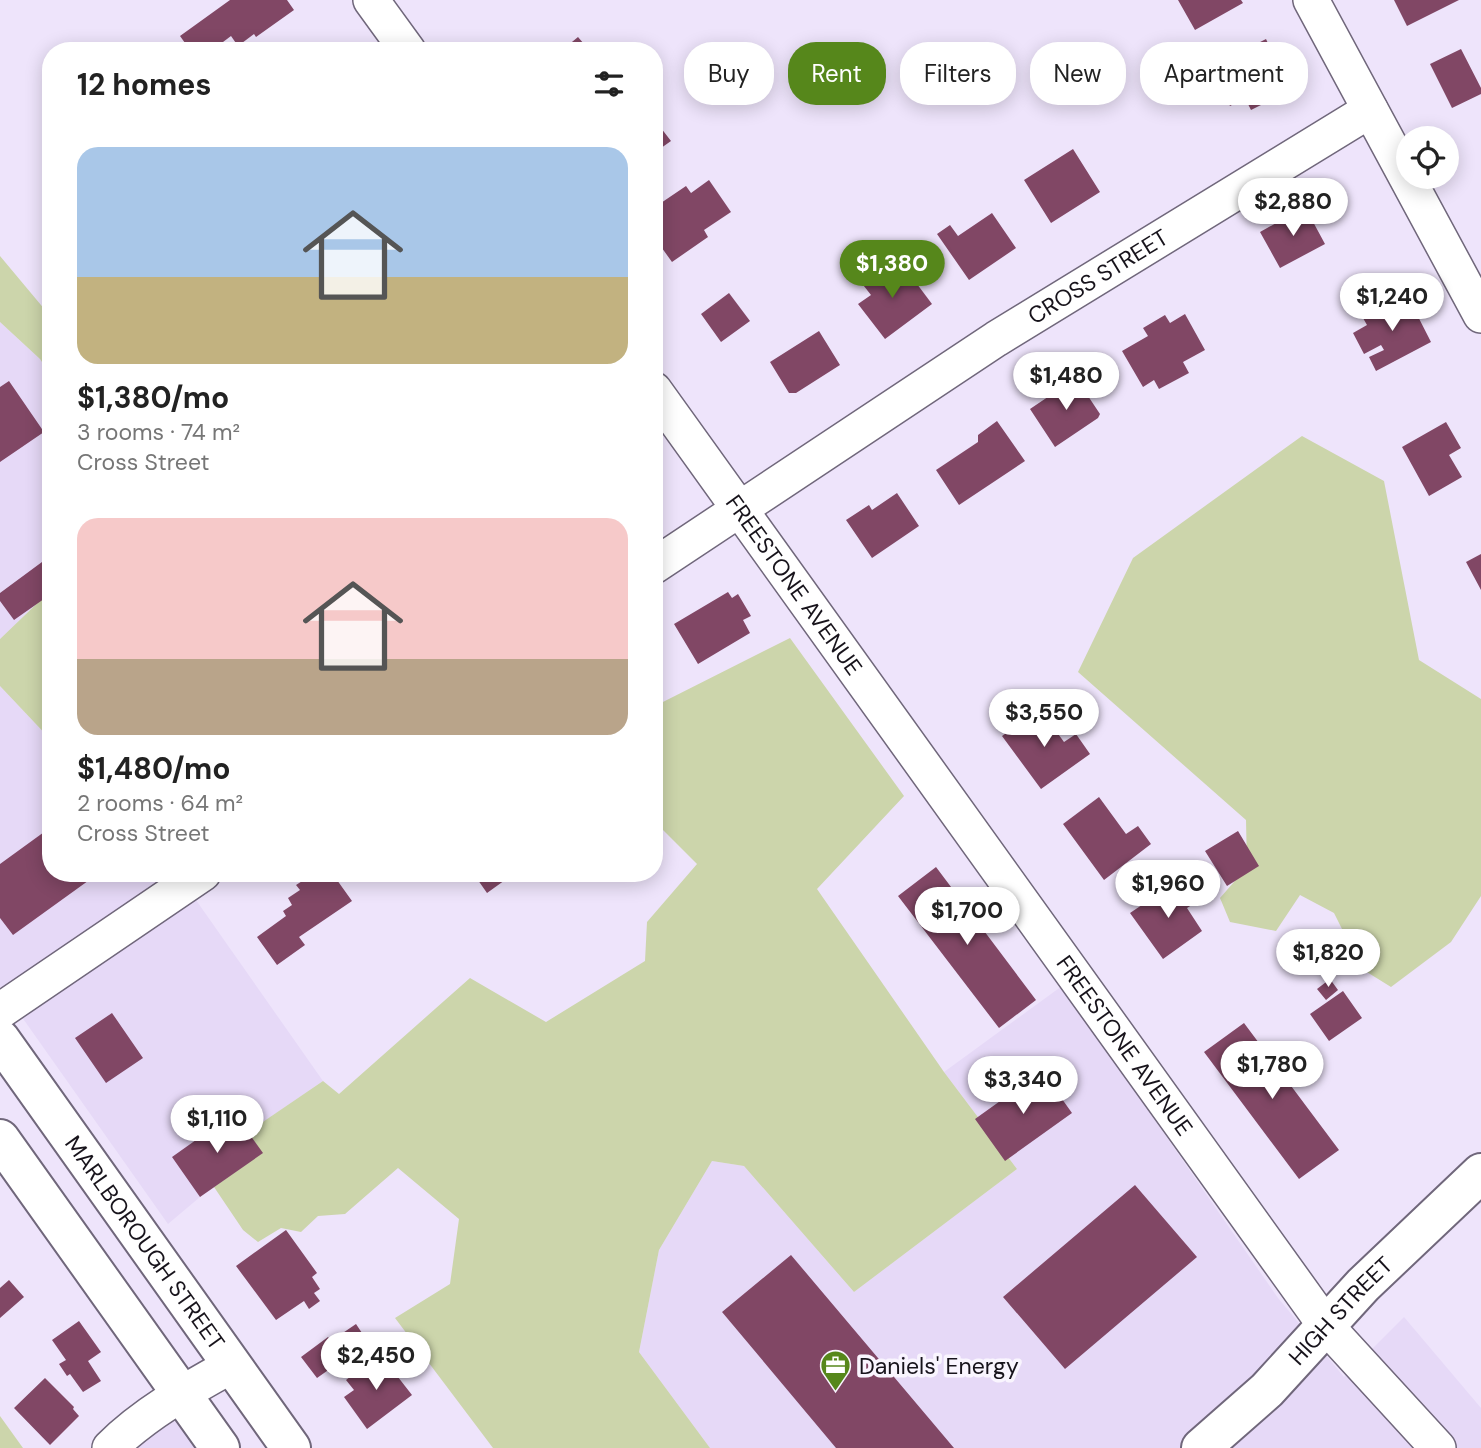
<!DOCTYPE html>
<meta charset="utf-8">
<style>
body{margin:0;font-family:"DM Sans",sans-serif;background:#f6f6f6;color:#222;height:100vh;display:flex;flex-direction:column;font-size:26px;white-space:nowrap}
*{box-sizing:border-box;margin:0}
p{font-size:23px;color:#767676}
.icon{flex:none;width:38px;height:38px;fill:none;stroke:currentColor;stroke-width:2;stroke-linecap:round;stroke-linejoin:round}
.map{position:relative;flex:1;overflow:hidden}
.sheet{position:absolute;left:42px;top:42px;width:621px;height:840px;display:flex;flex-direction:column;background:#fff;border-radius:28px;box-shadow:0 4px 18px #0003}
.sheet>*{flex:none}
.banner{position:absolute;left:684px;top:42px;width:665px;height:63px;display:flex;gap:14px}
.fabs{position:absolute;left:1396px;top:126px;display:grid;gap:14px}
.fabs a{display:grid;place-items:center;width:63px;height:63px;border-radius:50%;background:#fff;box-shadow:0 4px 18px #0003;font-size:35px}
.price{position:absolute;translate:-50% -60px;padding:0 16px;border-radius:24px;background:#fff;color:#222;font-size:23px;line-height:46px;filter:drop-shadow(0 2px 4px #0008)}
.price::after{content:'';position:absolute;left:50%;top:42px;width:21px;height:16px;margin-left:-10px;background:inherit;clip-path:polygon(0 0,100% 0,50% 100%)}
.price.current{background:#56871b;color:#fff}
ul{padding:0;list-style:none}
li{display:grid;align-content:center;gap:14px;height:371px;padding:0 35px}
li span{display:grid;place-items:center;height:217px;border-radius:21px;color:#555}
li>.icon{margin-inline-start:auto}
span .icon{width:126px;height:126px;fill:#fffc;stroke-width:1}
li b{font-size:30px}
h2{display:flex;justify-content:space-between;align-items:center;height:84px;padding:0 35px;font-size:30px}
.tag{padding:0 24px;border-radius:28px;background:#fff;box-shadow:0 4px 18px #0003;font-size:24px;line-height:63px}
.tag.current{background:#56871b;color:#fff}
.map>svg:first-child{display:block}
.built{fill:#e6d9f7}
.green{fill:#ccd5ab}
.building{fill:#814765}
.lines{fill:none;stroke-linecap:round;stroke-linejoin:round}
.minor-casing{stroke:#70677b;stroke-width:38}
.tertiary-casing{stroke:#70677b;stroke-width:42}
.trunk-casing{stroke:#70677b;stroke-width:42}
.minor{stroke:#fff;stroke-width:35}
.tertiary{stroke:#fff;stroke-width:38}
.trunk{stroke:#fff;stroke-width:38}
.labels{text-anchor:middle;stroke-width:7;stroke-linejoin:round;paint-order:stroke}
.street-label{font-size:23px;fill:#17131b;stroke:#f9f5fe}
.poi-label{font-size:23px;fill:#17131b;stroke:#f9f5fe;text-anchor:start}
</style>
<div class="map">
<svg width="1481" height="1448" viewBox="0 0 1481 1448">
<rect width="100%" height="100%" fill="#eee4fb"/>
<!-- built -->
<path class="built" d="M0,322L40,359L51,376V590L0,639Z
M0,686L51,740V873H177L323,1081L249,1132L200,1197L168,1224L0,986Z
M1062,986L1278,1298L1344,1377L1404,1317L1481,1408V1448H710L639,1352L659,1250L712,1161L744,1166L854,1292L1017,1169L944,1072Z
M169,1420L180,1423L198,1448H130Z"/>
<!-- green -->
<path class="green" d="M0,256L51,317V376L40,359L0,322Z
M1302,436L1384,481L1419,660L1481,699V896L1451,942L1391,987L1362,969L1334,913L1300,895L1276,931L1230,922L1220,898L1247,867L1246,820L1078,672L1133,558Z
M51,590V740L0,686V639Z
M790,638L904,796L817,889L944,1072L1017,1169L854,1292L744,1166L712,1161L659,1250L639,1352L710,1448H493L395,1318L450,1284L459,1219L398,1168L345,1214L318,1216L301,1232L281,1228L258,1242L243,1230L214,1187L262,1153L248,1132L323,1081L339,1094L470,978L546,1022L645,961L647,922L697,864L655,822V706Z
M0,1416L23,1448H0Z"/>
<!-- building -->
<path class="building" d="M230,0H287L294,10L256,37L254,34L238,46L231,36L211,51H180L178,48L185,43L180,36Z
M1178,0H1241L1243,3L1195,30Z
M1394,0H1459L1407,26Z
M578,37L590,51H561Z
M1266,39L1282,73L1275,77L1283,94L1251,110L1245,98L1230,106L1211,67Z
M1461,49L1481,88V94L1452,108L1430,64Z
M654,119L671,141L654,153Z
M1073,149L1100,192L1051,223L1024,180Z
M709,180L731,212L704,230L708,237L672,262L654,237V219L661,215L655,207L686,186L691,193Z
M1305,207L1325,244L1280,268L1260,232Z
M992,213L1016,248L969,280L937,234L950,225L958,236Z
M884,264L894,277L905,268L932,304L885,339L858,304L871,295L860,281Z
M729,293L750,321L721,342L701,314Z
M1407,295L1431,342L1376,371L1369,357L1384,350L1381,345L1364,354L1353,333L1367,325L1363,318Z
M1185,314L1205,350L1183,362L1189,373L1159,389L1154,380L1143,387L1122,351L1148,336L1143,328L1165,315L1170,323Z
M819,331L840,365L796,393H789L770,362Z
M1076,378L1100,414L1098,418L1055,447L1030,409Z
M9,381L44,432L0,462V387Z
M997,421L1025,461L959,505L936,470L978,442V435Z
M1446,422L1461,448L1449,455L1462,477L1429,496L1402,447Z
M897,493L919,526L872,558L846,520L869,505L872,510Z
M1481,554V590L1466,562Z
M42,562L51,574V594L14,620L0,601V593Z
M728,592L732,598L738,594L751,616L743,620L750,633L698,664L674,624Z
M1040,709L1064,742L1076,734L1090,754L1041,789L1002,736Z
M1099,797L1126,834L1138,826L1151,844L1104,880L1063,824Z
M51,827V873H99L13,935L0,918V864Z
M1238,831L1259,866L1227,886L1205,851Z
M936,867L1036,1000L999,1028L898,896Z
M323,873H332L352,901L299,937L305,945L277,965L257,937L286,916L283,911L292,905L288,898L300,890L296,885L310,876L313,880Z
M473,873H515L487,893Z
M1179,880L1195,903L1187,908L1202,931L1163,959L1130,913Z
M1330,979L1338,990L1326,1000L1317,989Z
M1343,991L1362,1018L1329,1041L1310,1014Z
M112,1013L143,1058L106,1083L75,1038Z
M1244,1023L1339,1150L1299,1179L1204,1052Z
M1042,1071L1072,1113L1005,1161L975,1119Z
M234,1113L263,1153L200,1197L172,1157Z
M1135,1185L1197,1257L1065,1369L1003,1297Z
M286,1230L317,1273L312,1277L320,1289L314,1293L320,1301L309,1309L304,1301L276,1320L236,1266Z
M791,1255L954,1448H836L722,1312Z
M9,1280L24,1297L0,1318V1288Z
M79,1321L101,1352L88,1361L101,1381L83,1392L70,1374L67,1376L59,1364L66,1360L52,1340Z
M356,1324L368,1342L317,1378L301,1357L328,1337L331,1341Z
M380,1354L412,1395L367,1429L344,1397L354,1390L346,1380Z
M45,1378L74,1407L73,1409L79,1416L50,1445L14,1408Z"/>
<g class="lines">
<defs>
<g id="minor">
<path d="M371,0L408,51"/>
<path d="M1311,0L1481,315"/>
<path id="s1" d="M654,390L1326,1326L1438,1448"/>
<path id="s2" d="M654,566L996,339L1370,110"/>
<path d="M0,1011L203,873"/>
<path d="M110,1448C145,1413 189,1389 232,1365"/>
</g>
<g id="tertiary">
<path id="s3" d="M1201,1448L1267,1390L1363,1285L1481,1173"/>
</g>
<g id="trunk">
<path id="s4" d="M0,1039L291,1448"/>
<path d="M0,1139L220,1448"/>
</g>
</defs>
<!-- minor casing -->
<use href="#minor" class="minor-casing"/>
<!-- tertiary casing -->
<use href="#tertiary" class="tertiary-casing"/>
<!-- trunk casing -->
<use href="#trunk" class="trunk-casing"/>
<!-- minor -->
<use href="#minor" class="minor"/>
<!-- tertiary -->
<use href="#tertiary" class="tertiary"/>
<!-- trunk -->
<use href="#trunk" class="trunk"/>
</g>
<!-- icons -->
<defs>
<symbol id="office-pin" viewBox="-11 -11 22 30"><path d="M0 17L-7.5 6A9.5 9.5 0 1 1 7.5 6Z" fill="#56871b" stroke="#f9f5fe"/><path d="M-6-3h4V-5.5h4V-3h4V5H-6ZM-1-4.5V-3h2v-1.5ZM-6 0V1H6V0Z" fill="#fff"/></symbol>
</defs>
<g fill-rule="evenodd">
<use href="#office-pin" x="818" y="1348" width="35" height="47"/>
</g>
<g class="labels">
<!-- street labels -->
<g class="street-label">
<text dy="8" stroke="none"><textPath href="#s2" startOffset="530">CROSS STREET</textPath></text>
<text dy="8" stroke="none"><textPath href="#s1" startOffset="240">FREESTONE AVENUE</textPath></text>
<text dy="8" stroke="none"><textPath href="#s1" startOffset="807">FREESTONE AVENUE</textPath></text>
<text dy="8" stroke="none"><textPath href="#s4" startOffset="250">MARLBOROUGH STREET</textPath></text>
<text dy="8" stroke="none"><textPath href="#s3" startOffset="196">HIGH STREET</textPath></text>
</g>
<!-- poi labels -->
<g class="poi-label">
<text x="859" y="1374">Daniels' Energy</text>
</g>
</g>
</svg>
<div class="fabs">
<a><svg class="icon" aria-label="locate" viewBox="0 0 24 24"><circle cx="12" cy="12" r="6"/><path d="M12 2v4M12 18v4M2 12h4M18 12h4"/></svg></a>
</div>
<b class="price" style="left:1293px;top:238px">$2,880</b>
<b class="price current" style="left:892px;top:300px">$1,380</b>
<b class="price" style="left:1392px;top:333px">$1,240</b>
<b class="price" style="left:1066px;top:412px">$1,480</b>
<b class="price" style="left:1044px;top:749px">$3,550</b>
<b class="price" style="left:1168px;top:920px">$1,960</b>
<b class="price" style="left:967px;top:947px">$1,700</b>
<b class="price" style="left:1328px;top:989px">$1,820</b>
<b class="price" style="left:1272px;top:1101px">$1,780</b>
<b class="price" style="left:1023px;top:1116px">$3,340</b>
<b class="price" style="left:217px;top:1155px">$1,110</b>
<b class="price" style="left:376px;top:1392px">$2,450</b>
<div class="banner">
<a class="tag">Buy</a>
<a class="tag current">Rent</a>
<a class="tag">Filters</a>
<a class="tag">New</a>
<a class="tag">Apartment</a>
</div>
<section class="sheet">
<h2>12 homes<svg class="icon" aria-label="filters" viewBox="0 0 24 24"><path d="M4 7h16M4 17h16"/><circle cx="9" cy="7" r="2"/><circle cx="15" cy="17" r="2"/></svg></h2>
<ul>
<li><span style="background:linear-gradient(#a9c7e8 60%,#c2b280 0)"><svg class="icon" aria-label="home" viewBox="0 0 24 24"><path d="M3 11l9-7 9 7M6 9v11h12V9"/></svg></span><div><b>$1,380/mo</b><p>3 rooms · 74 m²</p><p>Cross Street</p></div></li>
<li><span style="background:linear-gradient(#f6c9c9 65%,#b9a48a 0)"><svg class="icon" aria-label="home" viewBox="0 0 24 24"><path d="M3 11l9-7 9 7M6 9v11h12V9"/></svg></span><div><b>$1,480/mo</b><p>2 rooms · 64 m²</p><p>Cross Street</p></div></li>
</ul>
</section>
</div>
